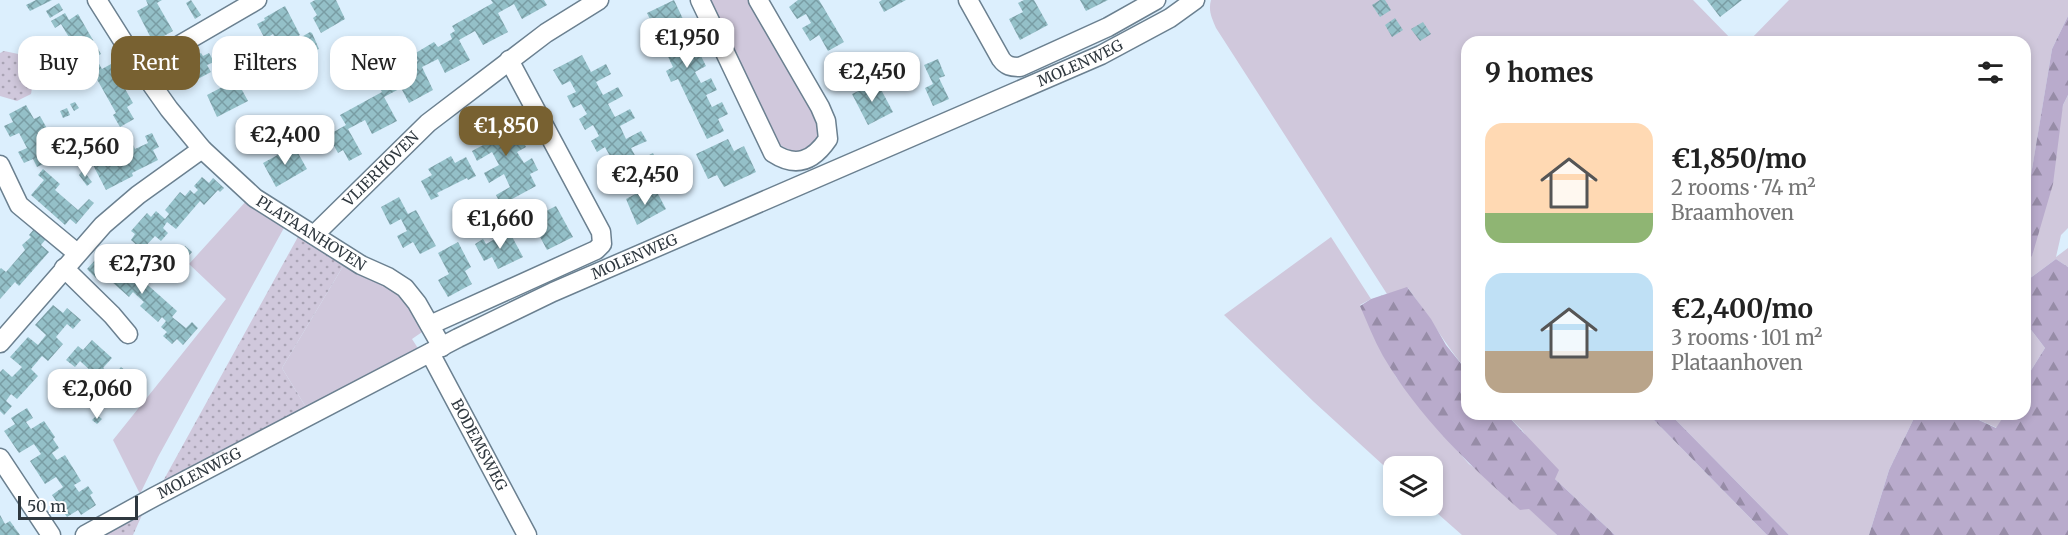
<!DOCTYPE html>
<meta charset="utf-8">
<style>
body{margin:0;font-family:Merriweather,serif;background:#f2f2f2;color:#222;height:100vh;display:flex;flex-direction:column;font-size:22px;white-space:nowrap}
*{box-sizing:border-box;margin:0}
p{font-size:20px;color:#767676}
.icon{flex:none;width:33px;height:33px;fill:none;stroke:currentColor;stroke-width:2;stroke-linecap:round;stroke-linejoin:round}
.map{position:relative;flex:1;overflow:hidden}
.details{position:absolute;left:1461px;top:36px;width:570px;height:384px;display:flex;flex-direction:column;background:#fff;border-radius:18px;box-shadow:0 3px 9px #0003}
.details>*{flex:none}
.banner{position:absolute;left:18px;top:36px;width:570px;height:54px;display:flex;gap:12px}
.buttons{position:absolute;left:1383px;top:456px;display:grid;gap:12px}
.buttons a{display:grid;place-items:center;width:60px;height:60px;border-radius:12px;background:#fff;box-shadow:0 3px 9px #0003;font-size:30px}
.scale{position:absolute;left:18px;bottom:15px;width:120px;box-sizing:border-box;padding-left:6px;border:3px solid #2f383f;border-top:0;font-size:16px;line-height:21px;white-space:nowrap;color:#2f383f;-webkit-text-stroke:4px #fff;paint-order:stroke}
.price{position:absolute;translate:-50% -51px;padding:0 14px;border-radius:12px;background:#fff;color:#222;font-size:20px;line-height:39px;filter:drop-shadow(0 2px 3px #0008)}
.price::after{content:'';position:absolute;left:50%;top:36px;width:18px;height:14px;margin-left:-9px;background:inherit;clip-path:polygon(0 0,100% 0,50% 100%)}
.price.selected{background:#786131;color:#fff}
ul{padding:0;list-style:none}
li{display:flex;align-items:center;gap:18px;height:150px;padding:0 24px}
li span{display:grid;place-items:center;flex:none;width:168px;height:120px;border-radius:18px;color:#555}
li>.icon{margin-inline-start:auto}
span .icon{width:72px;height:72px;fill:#fffc;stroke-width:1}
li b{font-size:26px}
h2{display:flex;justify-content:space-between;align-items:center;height:72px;padding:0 24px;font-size:26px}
.tag{padding:0 21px;border-radius:18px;background:#fff;box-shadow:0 3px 9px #0003;font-size:21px;line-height:54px}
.tag.selected{background:#786131;color:#fff}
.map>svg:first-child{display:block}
.green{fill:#d0c8dc}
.forest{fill:url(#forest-firs)}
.park{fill:url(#park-dots)}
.building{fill:url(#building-cross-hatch)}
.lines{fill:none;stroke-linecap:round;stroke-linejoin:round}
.street-casing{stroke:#6b8090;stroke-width:21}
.street{stroke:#fff;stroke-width:18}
.labels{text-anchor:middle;stroke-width:6;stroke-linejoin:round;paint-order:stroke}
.street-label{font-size:15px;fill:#2f383f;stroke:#fff}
</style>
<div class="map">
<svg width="2068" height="535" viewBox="0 0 2068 535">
<defs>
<pattern id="forest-firs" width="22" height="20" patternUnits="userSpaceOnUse" patternTransform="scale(1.5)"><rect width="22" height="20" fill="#b9abcc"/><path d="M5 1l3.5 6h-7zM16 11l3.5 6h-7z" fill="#978ca7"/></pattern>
<pattern id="park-dots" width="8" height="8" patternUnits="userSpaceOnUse" patternTransform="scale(1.5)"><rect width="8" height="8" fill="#d0c8dc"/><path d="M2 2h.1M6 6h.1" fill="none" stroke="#a9a3b4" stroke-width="1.8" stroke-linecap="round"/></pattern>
<pattern id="building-cross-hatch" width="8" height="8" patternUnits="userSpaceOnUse" patternTransform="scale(1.5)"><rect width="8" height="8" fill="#94c0c8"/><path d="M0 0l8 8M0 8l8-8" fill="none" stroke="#799da4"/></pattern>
</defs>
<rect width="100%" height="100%" fill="#dceffd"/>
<!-- green -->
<path class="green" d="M707,0H749L821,122L822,132C809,155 798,157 777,143Z
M1211,0H1693L1734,42H1467V371C1445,344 1428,315 1408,288L1387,294L1216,28C1212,18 1208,11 1211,0Z
M1789,0H2068V16L2052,49L2031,176L2025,188V42H1748Z
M2068,95V228L2061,235L2056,257L2068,248V267L2056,259L2025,282V262L2032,255L2063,105Z
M248,199L285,226L158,457L140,494L113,440L226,299L189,264Z
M1331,237L1371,299L1360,305L1396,377L1433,423L1469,464L1529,508L1557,535H1462L1429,506H1432V466H1394L1393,474L1314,402L1224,315Z
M345,263L402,295L425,330L412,339L421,353L307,409L282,368Z
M2025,322L2045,348L2025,380Z
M1506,414H1648L1767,535H1615L1555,479L1522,430Z
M1670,414H1916L1889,470L1869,535H1789Z
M1966,414H2005L1997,428Z"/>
<!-- forest -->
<path class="forest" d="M2068,16V95L2063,105L2053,184L2032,256L2025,262V188L2031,175L2052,49Z
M2056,259L2068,267V535H1869L1889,470L1916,414H1966L1996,428L2005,414H2025V380L2045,348L2025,322V282Z
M1407,287L1431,319L1446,345L1467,371V414H1506L1559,470L1555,479L1615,535H1557L1529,509L1520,510C1469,465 1418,416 1383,356C1374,340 1367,322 1360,306L1371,299Z
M1648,414H1670L1789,535H1767Z"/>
<!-- park -->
<path class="park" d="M4,51L23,55L34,76L31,94L17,101L0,96V53Z
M299,235L345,263L282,368L307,409L162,483Z
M142,515L133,535H105Z"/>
<!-- building -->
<path class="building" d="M36,0H52L30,11L26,5Z
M146,0H162L157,3L173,31L153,42L137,11L148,5Z
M191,0L201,15L195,19L186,3Z
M315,0H336L345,19L321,33L313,18L317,15L310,3Z
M491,0H544L547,5L522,19L514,4L498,13L508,32L483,45L475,31L459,40L470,60L445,73L438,59L422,67L433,90L409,103L401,88L384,97L397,121L372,134L365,120L348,129L362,154L349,161L343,150L338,153L328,135L346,125L340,115L382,92L377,83L397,72L401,77L415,69L414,63L418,61L414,54L434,42L438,47L452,39L450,34L455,31L452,26L493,3Z
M674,0L683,19L672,24L678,36L688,31L694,43L684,48L689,59L700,54L706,66L695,72L701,83L711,78L717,90L706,95L712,107L722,102L728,114L718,119L724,131L707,139L678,79L671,82L666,71L673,67L647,13Z
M798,0H819L844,42L828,51L819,35L810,41L802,28L811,23L806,14L797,19L789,7Z
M882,0H906L884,12L879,2Z
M1024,0H1034L1048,25L1020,40L1009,19L1023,12L1018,3Z
M1080,0H1108L1086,11Z
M1380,0H1385L1391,10L1380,17L1372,5Z
M1707,0H1742L1720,17Z
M59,3L63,10L50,18L46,11Z
M285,6L300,35L279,47L273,34L265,39L257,24L265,20L264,18Z
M65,13L69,20L78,14L101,54L95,57L102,69L111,64L133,103L127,107L134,119L120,127L113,115L116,113L94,74L87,77L71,52L76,49L61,24L55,28L51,21Z
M1395,18L1403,30L1392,37L1385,25Z
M1423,22L1431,34L1420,41L1411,29Z
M310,32L312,33L319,49L306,55L298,39Z
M201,53L203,56L209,53L214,62L207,65L211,72L179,89L169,70Z
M582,55L591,72L606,64L611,74L596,82L603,95L618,87L623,96L608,104L615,117L630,109L635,118L620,126L626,139L641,131L647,141L631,148L638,161L653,153L658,163L623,181L617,170L609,174L603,163L611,158L605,147L597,152L591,141L599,136L593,125L585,130L579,119L587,114L581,104L573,108L567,96L576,92L570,81L562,85L553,70Z
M51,56L54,62L50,65L46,58Z
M938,59L945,76L939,78L949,99L933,106L925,88L933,84L924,65Z
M233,80L243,87L242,90L248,101L217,117L207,95L228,84L227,81Z
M877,82L893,112L868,125L852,94Z
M75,102L79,108L74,111L70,104Z
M26,105L34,119L40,116L54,141L47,145L54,159L37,167L33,159L24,163L18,152L27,148L19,133L10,137L4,126L13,122L9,114Z
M67,108L70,115L63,118L60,111Z
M506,110L514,125L505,130L511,141L520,136L526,147L517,152L524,163L532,158L538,170L530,174L536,186L501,205L496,195L510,187L504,174L489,183L484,173L499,165L492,152L477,161L472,151L487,143L477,125Z
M261,115L273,136L245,151L238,137L243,133L240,127Z
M152,133L159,147L153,150L158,160L132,173L133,176L106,190L93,165L120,153L118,148L131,141L135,149L148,143L145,136Z
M102,134L105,138L91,146L89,142Z
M728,139L734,151L744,146L756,172L724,187L717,175L708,179L696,154Z
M294,146L307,169L276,187L263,163Z
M76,147L80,153L74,156L71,150Z
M451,156L455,163L466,157L476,176L468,180L467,178L437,193L439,196L431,200L421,181L432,175L428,169Z
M43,169L60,184L55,190L78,210L89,199L94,203L76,224L70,219L65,225L31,195L44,180L38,175Z
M83,170L92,182L87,186L79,175Z
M202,177L209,183L213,178L224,188L220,192L218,190L204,205L200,201L176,229L167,222L163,228L168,233L161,241L155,236L142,250L131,240L135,234L131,231L147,213L151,217L156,211L165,219L169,214L165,210L180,192L185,196L190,190L194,194L198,190L194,186Z
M641,191L645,198L657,192L666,209L637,225L626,199Z
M399,197L408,214L416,210L436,246L420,254L413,242L403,248L397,236L407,231L401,219L390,225L381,207Z
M541,201L546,211L556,206L573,237L547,250L526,210Z
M34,229L46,239L41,245L49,252L19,286L15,282L0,299V269L1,268L6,272L25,250L22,245L31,237L29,235Z
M509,231L523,257L498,269L492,257L484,261L475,244L483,239L486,244Z
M458,242L471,267L465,271L472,284L448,297L438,280L449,274L438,253Z
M185,246L192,252L184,261L177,255Z
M106,248L177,311L172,317L186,328L192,322L198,328L183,345L177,339L172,344L163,336L167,332L161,327L166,321L162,317L158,322L140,306L144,302L133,292L129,297L111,281L115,277L111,273L106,278L100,273L96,278L87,269Z
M53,305L63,313L67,308L81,320L73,329L67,324L56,337L63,344L48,361L42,356L31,369L38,376L17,399L11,394L6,401L12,406L4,415L0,411V372L3,369L12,377L22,367L10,357L28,337L38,345L46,335L35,325Z
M92,340L112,358L103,368L113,376L121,367L141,384L126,402L116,393L111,399L87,379L93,373L80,361L75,367L66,360L78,346L83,350Z
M27,408L33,418L26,422L31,429L44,421L55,437L53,439L59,448L52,453L57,460L65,455L81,481L74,485L79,492L88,486L93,493L90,495L96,505L81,515L78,510L67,517L52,495L63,487L56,477L45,484L30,461L41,454L34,444L19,453L4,431L15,424L11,418Z
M97,415L102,419L97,424L92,420Z
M0,515L5,524L10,521L20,535H0Z"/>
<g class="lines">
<defs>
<g id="street">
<path id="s1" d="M97,0L140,68L169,109L202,149L255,198L361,265L388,277L405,288L417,303L442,347"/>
<path d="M700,0L773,153C796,168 813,161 828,139L826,121L820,107L758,0"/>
<path d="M968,0L1001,59C1006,66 1011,67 1020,67L1108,27L1156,0"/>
<path d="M140,68L257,0"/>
<path d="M0,165L19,205L77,253"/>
<path id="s2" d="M314,235L428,123L546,33L599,0"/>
<path d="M64,268L112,315L128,334"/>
<path d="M430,325L596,250L602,244L601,232L509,60"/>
<path d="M0,343L103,225L138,195L202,149"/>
<path id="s3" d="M430,353L527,535"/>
<path d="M0,458L51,535"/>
<path id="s4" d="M85,535L154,497L458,338L553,292L1101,55L1170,18L1195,0"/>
</g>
</defs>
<!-- street casing -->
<use href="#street" class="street-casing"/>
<!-- street -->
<use href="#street" class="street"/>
</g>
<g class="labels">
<!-- street labels -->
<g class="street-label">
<text dy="5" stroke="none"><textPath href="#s4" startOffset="1102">MOLENWEG</textPath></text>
<text dy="5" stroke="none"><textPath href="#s2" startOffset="94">VLIERHOVEN</textPath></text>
<text dy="5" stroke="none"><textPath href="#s1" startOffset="321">PLATAANHOVEN</textPath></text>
<text dy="5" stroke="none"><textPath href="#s4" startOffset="616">MOLENWEG</textPath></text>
<text dy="5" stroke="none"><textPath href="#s3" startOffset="104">BODEMSWEG</textPath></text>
<text dy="5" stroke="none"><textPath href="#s4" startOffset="130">MOLENWEG</textPath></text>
</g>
</g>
</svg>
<div class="buttons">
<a><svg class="icon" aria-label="layers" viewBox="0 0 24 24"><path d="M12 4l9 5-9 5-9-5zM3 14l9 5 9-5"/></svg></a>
</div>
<div class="scale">50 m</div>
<b class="price" style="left:687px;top:69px">€1,950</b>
<b class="price" style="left:872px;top:103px">€2,450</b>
<b class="price selected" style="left:506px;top:157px">€1,850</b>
<b class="price" style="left:285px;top:166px">€2,400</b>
<b class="price" style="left:85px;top:178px">€2,560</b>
<b class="price" style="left:645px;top:206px">€2,450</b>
<b class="price" style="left:500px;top:250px">€1,660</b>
<b class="price" style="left:142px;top:295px">€2,730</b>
<b class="price" style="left:97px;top:420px">€2,060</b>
<div class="banner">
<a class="tag">Buy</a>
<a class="tag selected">Rent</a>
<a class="tag">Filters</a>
<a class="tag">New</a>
</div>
<section class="details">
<h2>9 homes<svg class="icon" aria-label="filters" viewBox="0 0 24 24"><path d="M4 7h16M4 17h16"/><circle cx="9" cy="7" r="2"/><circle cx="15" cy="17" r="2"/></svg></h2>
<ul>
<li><span style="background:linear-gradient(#ffd9b3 75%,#8fb573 0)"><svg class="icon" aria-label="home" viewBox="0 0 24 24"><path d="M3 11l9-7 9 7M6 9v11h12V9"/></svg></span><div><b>€1,850/mo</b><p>2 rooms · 74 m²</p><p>Braamhoven</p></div></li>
<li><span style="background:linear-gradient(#bfe0f5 65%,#b9a48a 0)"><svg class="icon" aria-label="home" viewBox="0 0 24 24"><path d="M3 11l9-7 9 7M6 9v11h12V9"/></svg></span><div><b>€2,400/mo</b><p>3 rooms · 101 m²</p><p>Plataanhoven</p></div></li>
</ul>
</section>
</div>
